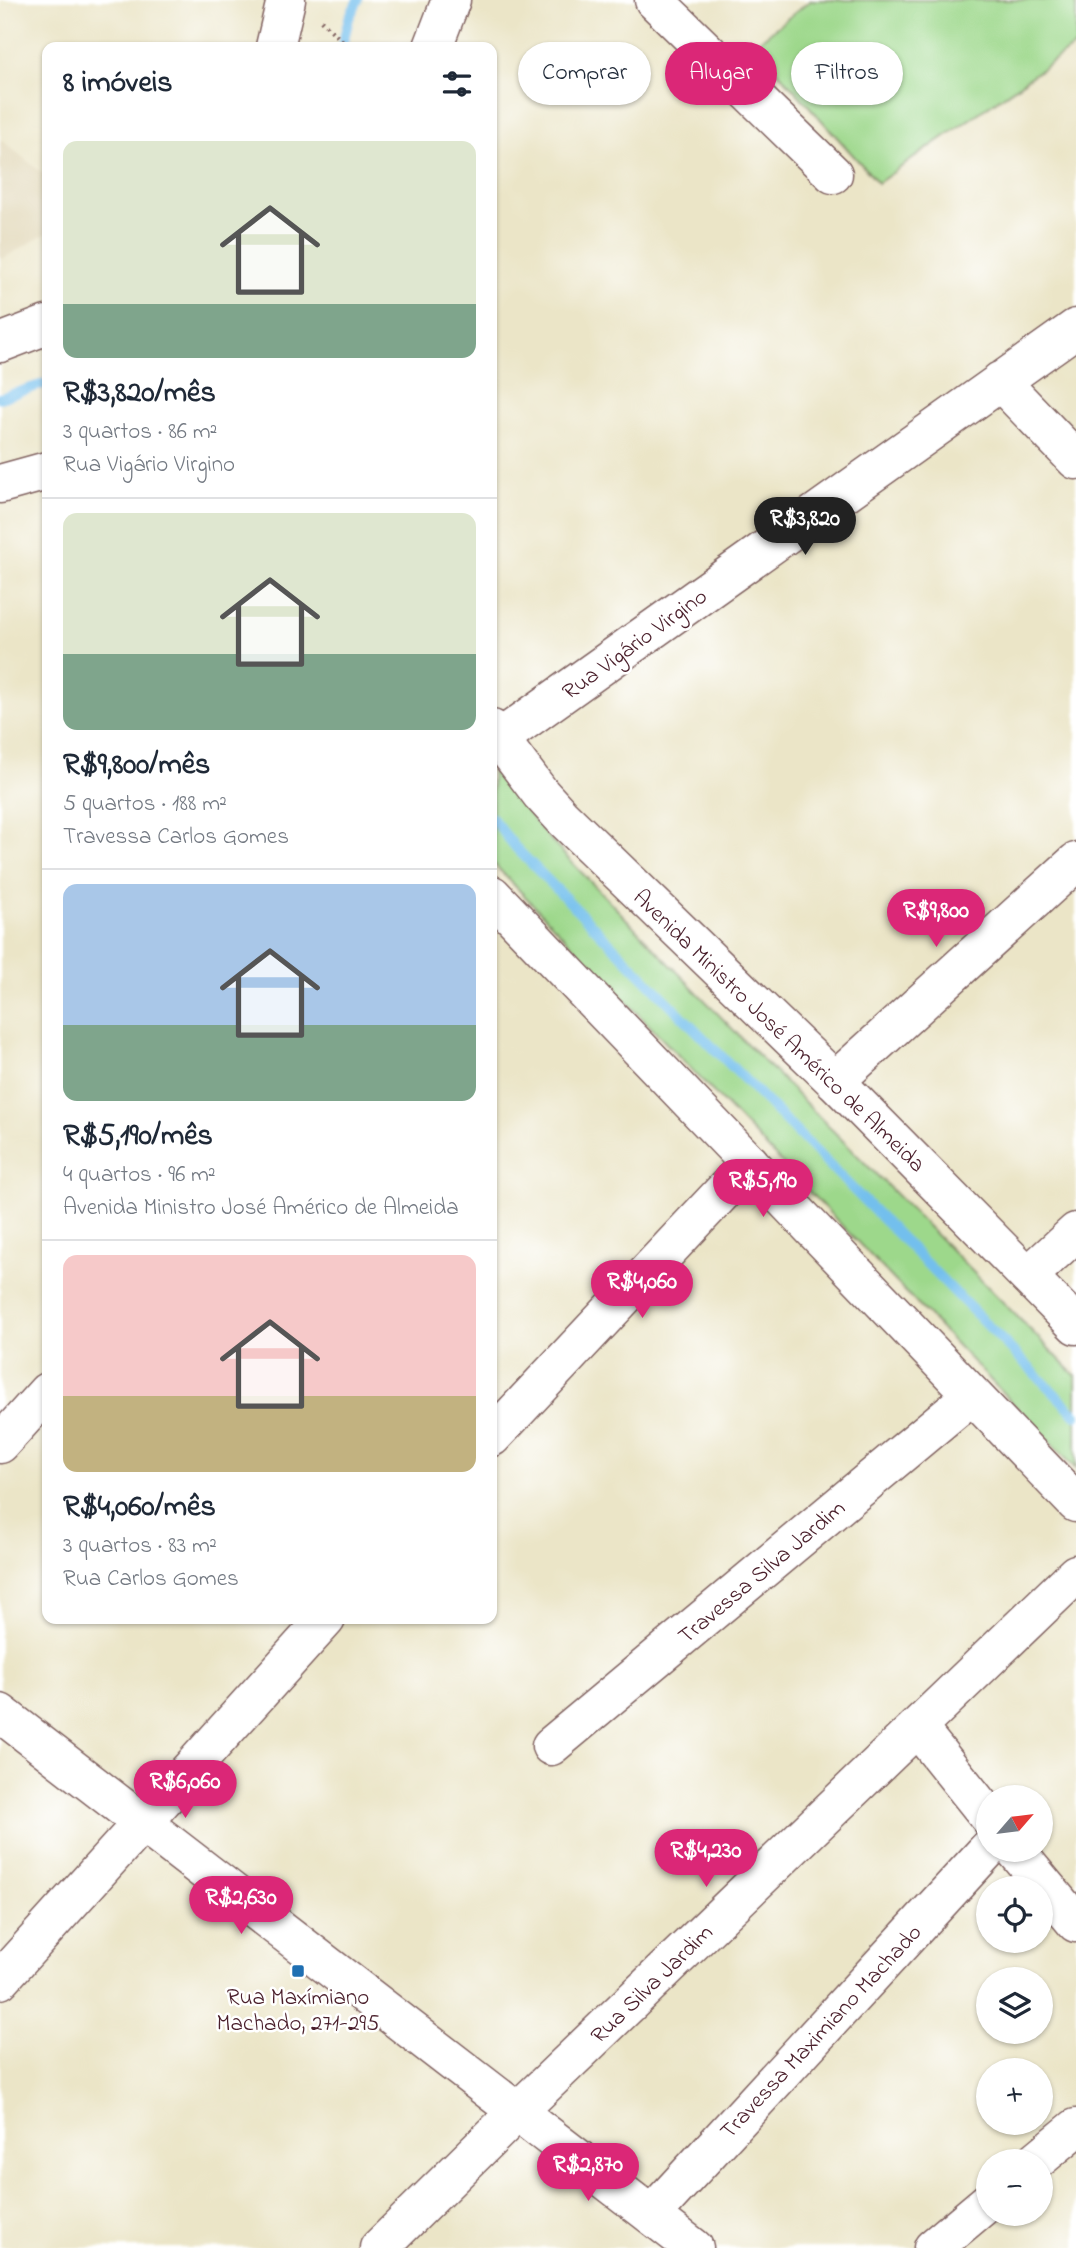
<!DOCTYPE html>
<html lang="pt">
<meta charset="utf-8">
<style>
body{margin:0;font-family:"Indie Flower",sans-serif;background:#f6f6f7;color:#1f2937;height:100vh;display:flex;flex-direction:column;font-size:26px;white-space:nowrap}
*{box-sizing:border-box;margin:0}
p{font-size:23px;color:#747a83}
.icon{flex:none;width:38px;height:38px;fill:none;stroke:currentColor;stroke-width:2;stroke-linecap:round;stroke-linejoin:round}
.map{position:relative;flex:1;overflow:hidden}
.details{position:absolute;left:42px;top:42px;width:455px;height:1582px;display:flex;flex-direction:column;background:#fff;border-radius:14px;box-shadow:0 2px 5px #0004}
.details>*{flex:none}
.banner{position:absolute;left:518px;top:42px;width:452px;height:63px;display:flex;gap:14px}
.needle{width:46px;rotate:62deg}
.buttons{position:absolute;left:976px;top:1785px;display:grid;gap:14px}
.buttons a{display:grid;place-items:center;width:77px;height:77px;border-radius:50%;background:#fff;box-shadow:0 2px 5px #0004;font-size:35px}
.price{position:absolute;translate:-50% -60px;padding:0 16px;border-radius:24px;background:#db2777;color:#fff;font-size:23px;line-height:46px;filter:drop-shadow(0 2px 4px #0008)}
.price::after{content:'';position:absolute;left:50%;top:42px;width:21px;height:16px;margin-left:-10px;background:inherit;clip-path:polygon(0 0,100% 0,50% 100%)}
.price.active{background:#222;color:#fff}
ul{padding:0;list-style:none}
li{display:grid;align-content:center;gap:14px;height:371px;padding:0 21px}
li+li{border-top:2px solid #e0e1e3}
li span{display:grid;place-items:center;height:217px;border-radius:14px;color:#555}
li>.icon{margin-inline-start:auto}
span .icon{width:126px;height:126px;fill:#fffc;stroke-width:1}
li b{font-size:30px}
h2{display:flex;justify-content:space-between;align-items:center;height:84px;padding:0 21px;font-size:30px}
.tag{padding:0 24px;border-radius:32px;background:#fff;box-shadow:0 2px 5px #0004;font-size:24px;line-height:63px}
.tag.active{background:#db2777;color:#fff}
.map>svg:first-child{display:block}
.built{fill:#e1d7b7}
.green{fill:#9dd88b;stroke:#747c5b;stroke-width:2}
.lines{fill:none;stroke-linecap:round;stroke-linejoin:round}
.stream{stroke:#73bfed;stroke-width:10}
.minor-casing{stroke:#826462;stroke-width:41}
.major-casing{stroke:#826462;stroke-width:41}
.path{stroke:#826462;stroke-width:4.5;stroke-dasharray:2 5;stroke-linecap:butt}
.minor{stroke:#fff;stroke-width:38}
.major{stroke:#fff;stroke-width:38}
.poi-dot{fill:#1f6fb2;stroke:#fff;stroke-width:2.5}
.labels{text-anchor:middle;stroke-width:5;stroke-linejoin:round;paint-order:stroke}
.street-label{font-size:23px;fill:#4a1f2b;stroke:#fff}
.poi-label{font-size:23px;fill:#4a1f2b;stroke:#fff}
</style>
<div class="map">
<svg width="1076" height="2248" viewBox="0 0 1076 2248">
<rect width="100%" height="100%" fill="#fff"/>
<filter id="ink" filterUnits="userSpaceOnUse"><feTurbulence type="fractalNoise" baseFrequency=".0143" numOctaves="2"/><feDisplacementMap in="SourceGraphic" scale="14" xChannelSelector="R" yChannelSelector="G"/><feConvolveMatrix kernelMatrix="1 2 1 2 8 2 1 2 1" color-interpolation-filters="sRGB"/></filter>
<filter id="wash" filterUnits="userSpaceOnUse"><feTurbulence type="fractalNoise" baseFrequency=".00686" numOctaves="4" result="noise"/><feDisplacementMap in="SourceGraphic" scale="28" xChannelSelector="R" yChannelSelector="G"/><feGaussianBlur stdDeviation="1.57" result="paint"/><feColorMatrix in="noise" values="0 0 0 0 0 0 0 0 0 0 0 0 0 0 0 0 0 1.4 0 .05"/><feComposite in="paint" operator="in"/></filter>
<g filter="url(#wash)">
<rect width="100%" height="100%" fill="#ebe5c7"/>
<!-- built -->
<path class="built" d="M0,139L47,177V233L0,260Z"/>
<!-- green -->
<path class="green" d="M811,0H1076V45L878,183L754,45Z
M492,770L556,846L747,1044L1076,1376V1469L492,862Z"/>
<g class="lines">
<!-- stream -->
<path class="stream" d="M342,47L349,18L358,0
M0,398L47,383
M492,818L516,848L1076,1415"/>
</g>
</g>
<g filter="url(#ink)">
<g class="lines">
<defs>
<path id="minor" d="M654,0L833,174
M1000,381L1076,460
M499,739L1076,328
M492,895L1076,1503
M835,1081L1076,862
M1028,1276L1076,1232
M492,1437L750,1163
M0,1444L47,1392
M0,1713L694,2248
M917,1727L989,1817
M551,1746L972,1395
M1015,1850L1076,1923
M0,1980L326,1619
M1036,2161L1076,2128
M651,2215L989,1848
M379,2248L518,2111L1076,1574
M933,2248L989,2201"/>
<path id="major" d="M275,47L286,0
M433,47L451,0
M0,343L47,325
M0,484L47,471
M492,729L541,794L562,817L835,1081L1076,1325"/>
</defs>
<!-- minor casing -->
<use href="#minor" class="minor-casing"/>
<!-- major casing -->
<use href="#major" class="major-casing"/>
<!-- path -->
<path class="path" d="M321,20L348,47"/>
<!-- minor -->
<use href="#minor" class="minor"/>
<!-- major -->
<use href="#major" class="major"/>
</g>
</g>
<!-- markers -->
<rect class="poi-dot" x="291" y="1964" width="14" height="14" rx="3.5"/>
<g class="labels">
<!-- street labels -->
<g class="street-label">
<text transform="translate(634 643) rotate(-36)" y="8">Rua Vigário Virgino</text>
<text transform="translate(780 1030) rotate(44)" y="8">Avenida Ministro José Américo de Almeida</text>
<text transform="translate(761 1571) rotate(-40)" y="8">Travessa Silva Jardim</text>
<text transform="translate(651 1983) rotate(-44)" y="8">Rua Silva Jardim</text>
<text transform="translate(820 2031) rotate(-47)" y="8">Travessa Maximiano Machado</text>
</g>
<!-- poi labels -->
<g class="poi-label">
<text x="298" y="2004">Rua Maxímiano<tspan x="298" dy="26">Machado, 271-295</tspan></text>
</g>
</g>
</svg>
<div class="buttons">
<a><svg class="needle" viewBox="-14 -14 28 28"><path d="M0-13l5 13h-10z" fill="#e53935"/><path d="M0 13l5-13h-10z" fill="#747a83"/></svg></a>
<a><svg class="icon" aria-label="locate" viewBox="0 0 24 24"><circle cx="12" cy="12" r="6"/><path d="M12 2v4M12 18v4M2 12h4M18 12h4"/></svg></a>
<a><svg class="icon" aria-label="layers" viewBox="0 0 24 24"><path d="M12 4l9 5-9 5-9-5zM3 14l9 5 9-5"/></svg></a>
<a>+</a>
<a>−</a>
</div>
<b class="price active" style="left:805px;top:557px">R$3,820</b>
<b class="price" style="left:936px;top:949px">R$9,800</b>
<b class="price" style="left:763px;top:1219px">R$5,190</b>
<b class="price" style="left:642px;top:1320px">R$4,060</b>
<b class="price" style="left:185px;top:1820px">R$6,060</b>
<b class="price" style="left:706px;top:1889px">R$4,230</b>
<b class="price" style="left:241px;top:1936px">R$2,630</b>
<b class="price" style="left:588px;top:2203px">R$2,870</b>
<div class="banner">
<a class="tag">Comprar</a>
<a class="tag active">Alugar</a>
<a class="tag">Filtros</a>
</div>
<section class="details">
<h2>8 imóveis<svg class="icon" aria-label="filters" viewBox="0 0 24 24"><path d="M4 7h16M4 17h16"/><circle cx="9" cy="7" r="2"/><circle cx="15" cy="17" r="2"/></svg></h2>
<ul>
<li><span style="background:linear-gradient(#dfe7d0 75%,#7fa58c 0)"><svg class="icon" aria-label="home" viewBox="0 0 24 24"><path d="M3 11l9-7 9 7M6 9v11h12V9"/></svg></span><div><b>R$3,820/mês</b><p>3 quartos · 86 m²</p><p>Rua Vigário Virgino</p></div></li>
<li><span style="background:linear-gradient(#dfe7d0 65%,#7fa58c 0)"><svg class="icon" aria-label="home" viewBox="0 0 24 24"><path d="M3 11l9-7 9 7M6 9v11h12V9"/></svg></span><div><b>R$9,800/mês</b><p>5 quartos · 188 m²</p><p>Travessa Carlos Gomes</p></div></li>
<li><span style="background:linear-gradient(#a9c7e8 65%,#7fa58c 0)"><svg class="icon" aria-label="home" viewBox="0 0 24 24"><path d="M3 11l9-7 9 7M6 9v11h12V9"/></svg></span><div><b>R$5,190/mês</b><p>4 quartos · 96 m²</p><p>Avenida Ministro José Américo de Almeida</p></div></li>
<li><span style="background:linear-gradient(#f6c9c9 65%,#c2b280 0)"><svg class="icon" aria-label="home" viewBox="0 0 24 24"><path d="M3 11l9-7 9 7M6 9v11h12V9"/></svg></span><div><b>R$4,060/mês</b><p>3 quartos · 83 m²</p><p>Rua Carlos Gomes</p></div></li>
</ul>
</section>
</div>
